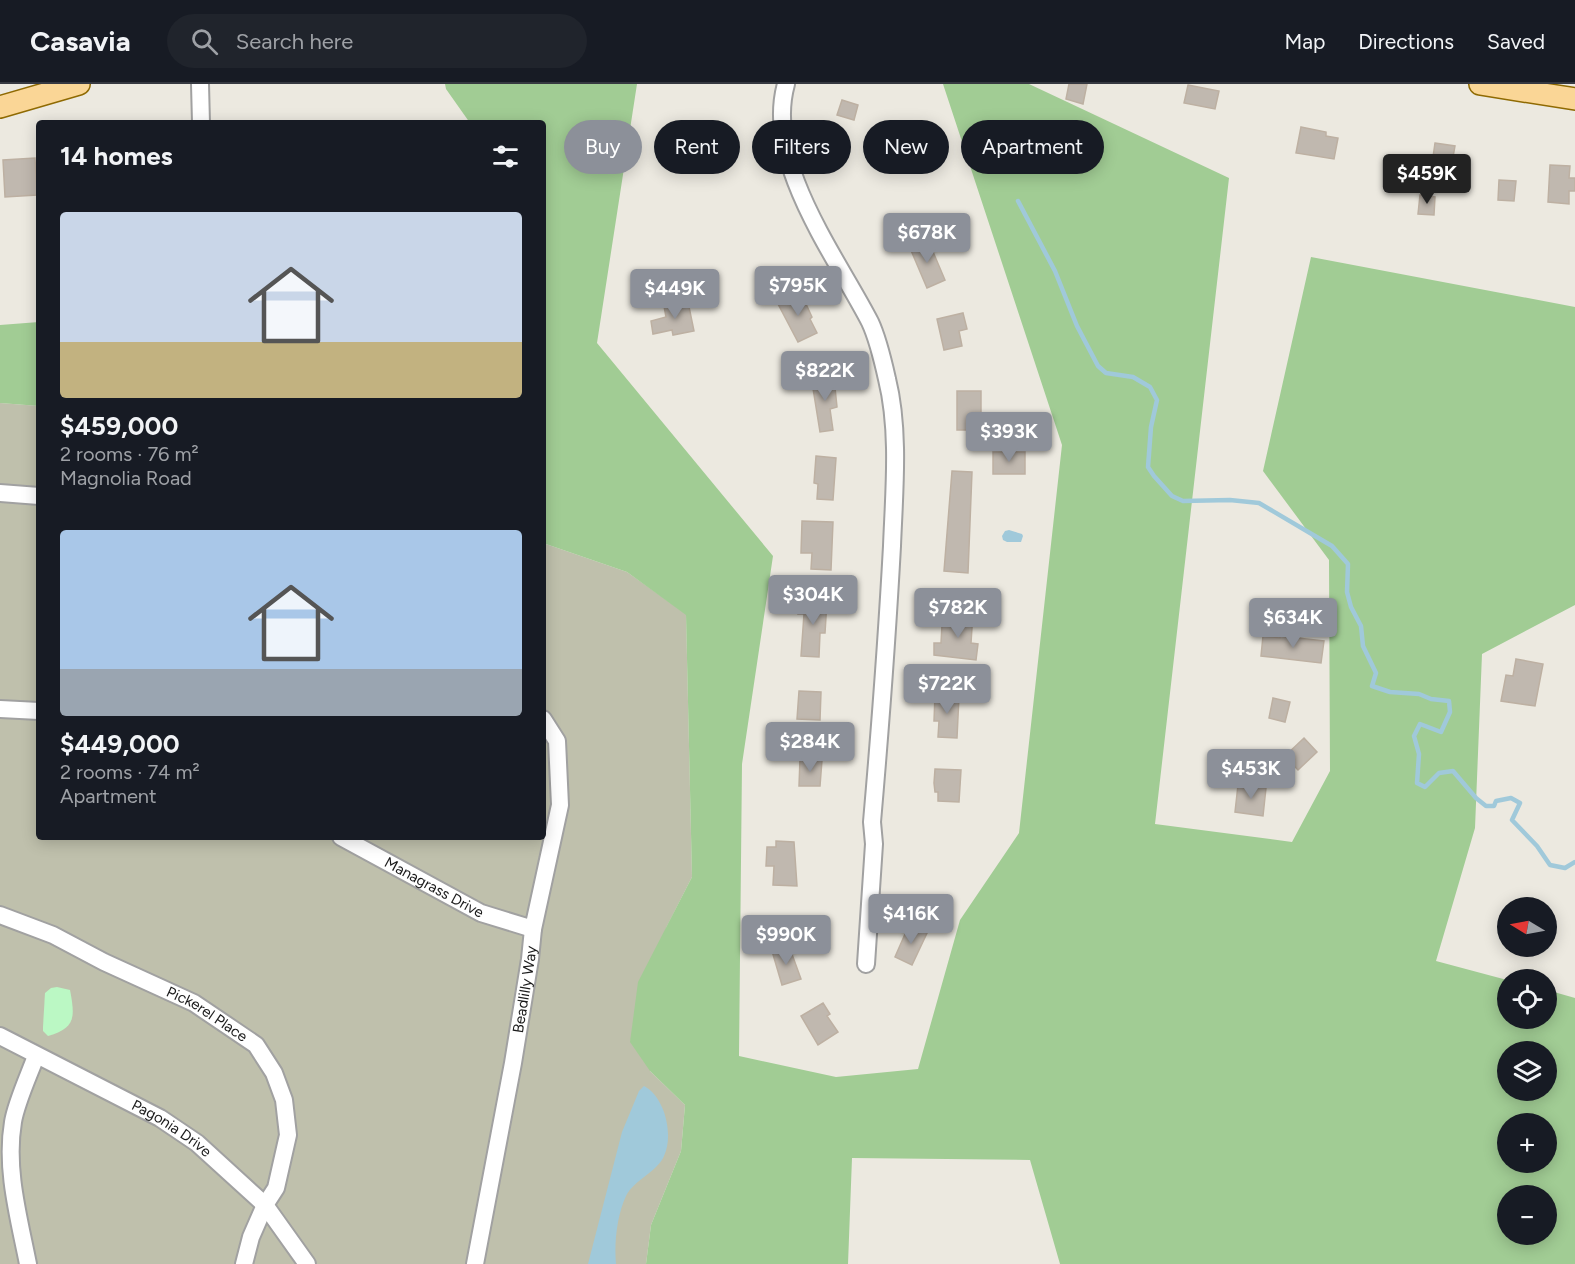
<!DOCTYPE html>
<meta charset="utf-8">
<style>
body{margin:0;font-family:Figtree,sans-serif;background:#20242c;color:#f1f3f6;height:100vh;display:flex;flex-direction:column;font-size:22px;white-space:nowrap}
*{box-sizing:border-box;margin:0}
p{font-size:20px;color:#9ea1a6}
.icon{flex:none;width:33px;height:33px;fill:none;stroke:currentColor;stroke-width:2;stroke-linecap:round;stroke-linejoin:round}
.map{position:relative;flex:1;overflow:hidden}
.panel{position:absolute;left:36px;top:36px;width:510px;height:720px;display:flex;flex-direction:column;background:#171b24;border-radius:6px;box-shadow:0 3px 15px #0003}
.panel>*{flex:none}
.hud{position:absolute;left:564px;top:36px;width:570px;height:54px;display:flex;gap:12px}
.needle{width:39px;rotate:280deg}
.controls{position:absolute;left:1497px;top:813px;display:grid;gap:12px}
.controls a{display:grid;place-items:center;width:60px;height:60px;border-radius:50%;background:#171b24;box-shadow:0 3px 15px #0003;font-size:30px}
.price{position:absolute;translate:-50% -51px;padding:0 14px;border-radius:6px;background:#8c9099;color:#fff;font-size:20px;line-height:39px;filter:drop-shadow(0 2px 3px #0008)}
.price::after{content:'';position:absolute;left:50%;top:36px;width:18px;height:14px;margin-left:-9px;background:inherit;clip-path:polygon(0 0,100% 0,50% 100%)}
.price.selected{background:#222;color:#fff}
ul{padding:0;list-style:none}
li{display:grid;align-content:center;gap:12px;height:318px;padding:0 24px}
li span{display:grid;place-items:center;height:186px;border-radius:6px;color:#555}
li>.icon{margin-inline-start:auto}
span .icon{width:108px;height:108px;fill:#fffc;stroke-width:1}
li b{font-size:26px}
h2{display:flex;justify-content:space-between;align-items:center;height:72px;padding:0 24px;font-size:26px}
.tag{padding:0 21px;border-radius:27px;background:#171b24;box-shadow:0 3px 15px #0003;font-size:21px;line-height:54px}
.tag.selected{background:#8c9099;color:#fff}
header{display:flex;align-items:center;gap:36px;box-sizing:border-box;height:84px;padding:0 30px;background:#171b24;border-bottom:2px solid #363941}
header strong{font-size:28px}
nav{display:flex;gap:33px;margin-inline-start:auto;font-size:21px}
.search{width:420px;height:54px;background:#20242c;display:flex;align-items:center;gap:15px;box-sizing:border-box;padding:0 21px;border-radius:33px;color:#9ea1a6;font-size:22px}
.map>svg:first-child{display:block}
.construction{fill:#bfc0ac}
.forest{fill:#a1cc94;fill-rule:evenodd}
.park{fill:#bbf8c4}
.water{fill:#a0c9da}
.lines{fill:none;stroke-linecap:round;stroke-linejoin:round}
.stream{stroke:#a0c9da;stroke-width:4.5}
.building{fill:#c0b8af;stroke:#bdb0a2;stroke-width:1.5}
.minor-casing{stroke:#a1a1a1;stroke-width:20}
.major-casing{stroke:#8f6a02;stroke-width:24}
.minor{stroke:#fff;stroke-width:16}
.major{stroke:#fad696;stroke-width:21}
.labels{text-anchor:middle;stroke-width:6;stroke-linejoin:round;paint-order:stroke}
.street-label{font-size:15px;fill:#1a1a1a;stroke:#fff}
</style>
<header>
<strong>Casavia</strong>
<div class="search"><svg class="icon" aria-label="search" viewBox="0 0 24 24"><circle cx="10" cy="10" r="6"/><path d="M15 15l6 6"/></svg>Search here</div>
<nav><a>Map</a><a>Directions</a><a>Saved</a></nav>
</header>
<div class="map">
<svg width="1575" height="1180" viewBox="0 0 1575 1180">
<rect width="100%" height="100%" fill="#ece9e0"/>
<!-- construction -->
<path class="construction" d="M0,319L39,322V753H543V459L627,488L686,530L692,793L666,844L650,987L685,1021L681,1067L651,1141L646,1180H0Z"/>
<!-- forest -->
<path class="forest" d="M445,0H637L597,259L773,472L742,680L739,972L836,993L918,985L960,836L1019,749L1062,361L943,0H1029L1229,94L1155,740L1292,758L1330,687L1329,476L1263,387L1311,173L1575,223V521L1482,570L1475,744L1436,877L1507,896L1508,934H1546L1547,906L1575,914V1180H1060L1030,1076L852,1074L848,1180H646L651,1141L681,1067L685,1021L650,987L630,958L638,898L692,793L686,531L627,488L543,459V145L545,144L543,141V39H470L446,5ZM1508,968H1546V1006H1508ZM1508,1040H1546V1078H1508ZM1508,1112H1546V1150H1508Z
M39,238V322L0,319V241Z"/>
<!-- park -->
<path class="park" d="M57,903L70,906C75,933 76,944 48,952L43,947V943L45,909L51,904Z"/>
<!-- water -->
<path class="water" d="M1009,446L1022,450L1023,452L1021,458H1007L1003,456L1002,452L1005,447Z
M644,1002C665,1013 674,1051 664,1072C657,1088 634,1096 626,1112C617,1131 614,1159 616,1180H588L622,1048L639,1007Z"/>
<g class="lines">
<!-- stream -->
<path class="stream" d="M1018,117L1055,187L1077,242L1098,282L1106,289L1133,293L1150,303L1157,316L1151,343L1148,383L1154,392L1172,412L1183,417L1230,416L1259,419L1332,462L1348,480L1347,508L1351,523L1361,542L1363,562L1376,589L1372,602L1390,608L1419,610L1431,615L1449,617L1450,628L1441,648L1420,640L1414,652L1419,670L1417,699L1425,703L1439,689L1453,687L1476,714L1486,722H1494L1496,717L1511,714L1520,719L1512,736L1537,762L1550,781L1565,784L1575,778"/>
</g>
<!-- building -->
<path class="building" d="M1069,0H1087L1083,20L1066,15Z
M1188,1L1219,7L1215,25L1184,19Z
M842,16L858,21L854,36L837,31Z
M1301,43L1326,48V52L1338,54L1334,75L1296,69Z
M1435,59L1455,62L1450,90L1431,87Z
M35,74L37,111L5,113L3,76Z
M1550,81L1570,82L1569,94H1575V107H1569V120L1548,118Z
M1499,96L1516,97L1514,117L1498,116Z
M1420,111L1435,113L1434,131L1418,130Z
M928,156L945,196L927,204L910,164Z
M796,208L802,219L805,218L812,233L810,235L817,249L798,258L777,218Z
M688,218L694,247L673,251L672,246L653,250L651,237L666,233L664,222Z
M963,229L967,245L959,247L962,262L944,266L937,235Z
M834,294L837,323L830,325L833,346L820,348L812,298Z
M957,307H981V346H957Z
M993,368H1025V390H993Z
M816,372L836,374L833,416L817,415L818,400L814,399Z
M952,387L972,388L968,489L944,487Z
M802,437L833,438L831,486L811,485L812,469H801Z
M799,516L827,517L825,549H820L819,573L801,572L804,530H798Z
M953,528L973,529L971,559L978,560L976,576L934,571V559H941L942,541L952,542Z
M1263,552L1280,554V552L1324,557L1321,579L1261,572Z
M1516,575L1543,580L1535,622L1501,617L1506,591L1513,592Z
M799,607L821,608L820,636L797,635Z
M935,611L959,612L957,654L938,653L939,637H934Z
M1273,614L1290,618L1285,638L1269,634Z
M1304,654L1317,668L1298,686L1285,672Z
M800,675L822,676L820,702H799Z
M935,685L961,686L959,718L938,717V708H935L934,699Z
M1238,701L1266,704L1263,732L1235,728Z
M776,757L794,758L797,802L773,801L774,782H766L767,763H776Z
M909,841L927,849L912,881L895,873Z
M789,862L801,895L782,901L772,867Z
M823,919L830,930L827,932L838,948L818,961L801,932Z"/>
<g class="lines">
<defs>
<g id="minor">
<path d="M200,0L201,39"/>
<path d="M786,0C764,78 836,172 870,238C878,255 883,277 887,295C900,347 894,409 892,462C887,554 880,646 872,738L874,760L866,880"/>
<path d="M0,409L39,412"/>
<path d="M0,625L39,627"/>
<path id="s1" d="M341,753L481,829L533,845"/>
<path id="s2" d="M0,831L53,851L104,878L194,919L256,961L274,989L284,1016L288,1051L276,1104L265,1121L251,1153L244,1180"/>
<path id="s3" d="M0,952L160,1034L197,1059L265,1121L307,1180"/>
<path d="M28,1180C19,1134 5,1085 13,1038C16,1019 29,991 36,972"/>
<path id="s4" d="M475,1180L513,979L530,875L533,845L560,721L557,657L543,635"/>
</g>
<path id="major" d="M1480,0L1575,15
M0,23L79,0"/>
</defs>
<!-- minor casing -->
<use href="#minor" class="minor-casing"/>
<!-- major casing -->
<use href="#major" class="major-casing"/>
<!-- minor -->
<use href="#minor" class="minor"/>
<!-- major -->
<use href="#major" class="major"/>
</g>
<g class="labels">
<!-- street labels -->
<g class="street-label">
<text dy="5" stroke="none"><textPath href="#s1" startOffset="106">Managrass Drive</textPath></text>
<text dy="5" stroke="none"><textPath href="#s4" startOffset="279">Beadlilly Way</textPath></text>
<text dy="5" stroke="none"><textPath href="#s2" startOffset="230">Pickerel Place</textPath></text>
<text dy="5" stroke="none"><textPath href="#s3" startOffset="195">Pagonia Drive</textPath></text>
</g>
</g>
</svg>
<div class="controls">
<a><svg class="needle" viewBox="-14 -14 28 28"><path d="M0-13l5 13h-10z" fill="#e53935"/><path d="M0 13l5-13h-10z" fill="#9ea1a6"/></svg></a>
<a><svg class="icon" aria-label="locate" viewBox="0 0 24 24"><circle cx="12" cy="12" r="6"/><path d="M12 2v4M12 18v4M2 12h4M18 12h4"/></svg></a>
<a><svg class="icon" aria-label="layers" viewBox="0 0 24 24"><path d="M12 4l9 5-9 5-9-5zM3 14l9 5 9-5"/></svg></a>
<a>+</a>
<a>−</a>
</div>
<b class="price selected" style="left:1427px;top:121px">$459K</b>
<b class="price" style="left:927px;top:180px">$678K</b>
<b class="price" style="left:798px;top:233px">$795K</b>
<b class="price" style="left:675px;top:236px">$449K</b>
<b class="price" style="left:825px;top:318px">$822K</b>
<b class="price" style="left:1009px;top:379px">$393K</b>
<b class="price" style="left:813px;top:542px">$304K</b>
<b class="price" style="left:958px;top:555px">$782K</b>
<b class="price" style="left:1293px;top:565px">$634K</b>
<b class="price" style="left:947px;top:631px">$722K</b>
<b class="price" style="left:810px;top:689px">$284K</b>
<b class="price" style="left:1251px;top:716px">$453K</b>
<b class="price" style="left:911px;top:861px">$416K</b>
<b class="price" style="left:786px;top:882px">$990K</b>
<div class="hud">
<a class="tag selected">Buy</a>
<a class="tag">Rent</a>
<a class="tag">Filters</a>
<a class="tag">New</a>
<a class="tag">Apartment</a>
</div>
<section class="panel">
<h2>14 homes<svg class="icon" aria-label="filters" viewBox="0 0 24 24"><path d="M4 7h16M4 17h16"/><circle cx="9" cy="7" r="2"/><circle cx="15" cy="17" r="2"/></svg></h2>
<ul>
<li><span style="background:linear-gradient(#c9d6e8 70%,#c2b280 0)"><svg class="icon" aria-label="home" viewBox="0 0 24 24"><path d="M3 11l9-7 9 7M6 9v11h12V9"/></svg></span><div><b>$459,000</b><p>2 rooms · 76 m²</p><p>Magnolia Road</p></div></li>
<li><span style="background:linear-gradient(#a9c7e8 75%,#9aa5b1 0)"><svg class="icon" aria-label="home" viewBox="0 0 24 24"><path d="M3 11l9-7 9 7M6 9v11h12V9"/></svg></span><div><b>$449,000</b><p>2 rooms · 74 m²</p><p>Apartment</p></div></li>
</ul>
</section>
</div>
